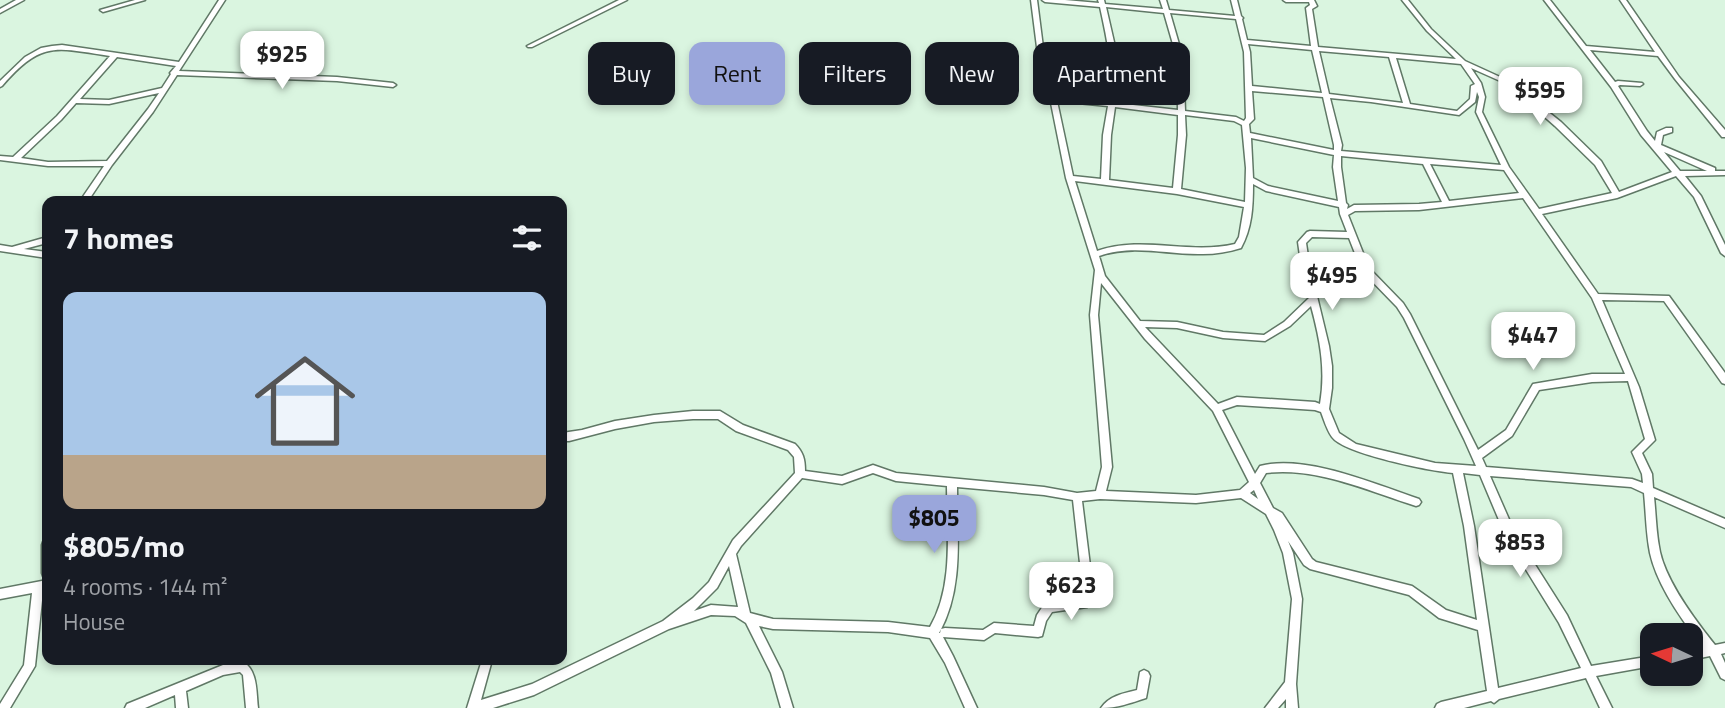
<!DOCTYPE html>
<meta charset="utf-8">
<style>
body{margin:0;font-family:"Titillium Web",sans-serif;background:#242831;color:#f1f3f6;height:100vh;display:flex;flex-direction:column;font-size:26px;white-space:nowrap}
*{box-sizing:border-box;margin:0}
p{font-size:23px;color:#9ea1a6}
.icon{flex:none;width:38px;height:38px;fill:none;stroke:currentColor;stroke-width:2;stroke-linecap:round;stroke-linejoin:round}
.map{position:relative;flex:1;overflow:hidden}
.drawer{position:absolute;left:42px;top:196px;width:525px;height:469px;display:flex;flex-direction:column;background:#171b24;border-radius:14px;box-shadow:0 4px 10px #0003}
.drawer>*{flex:none}
.hud{position:absolute;left:588px;top:42px;width:665px;height:63px;display:flex;gap:14px}
.needle{width:46px;rotate:274deg}
.controls{position:absolute;left:1640px;top:623px;display:grid;gap:14px}
.controls a{display:grid;place-items:center;width:63px;height:63px;border-radius:14px;background:#171b24;box-shadow:0 4px 10px #0003;font-size:35px}
.price{position:absolute;translate:-50% -60px;padding:0 16px;border-radius:14px;background:#fff;color:#222;font-size:23px;line-height:46px;filter:drop-shadow(0 2px 4px #0008)}
.price::after{content:'';position:absolute;left:50%;top:42px;width:21px;height:16px;margin-left:-10px;background:inherit;clip-path:polygon(0 0,100% 0,50% 100%)}
.price.on{background:#9aa6db;color:#111}
ul{padding:0;list-style:none}
li{display:grid;align-content:center;gap:14px;height:371px;padding:0 21px}
li span{display:grid;place-items:center;height:217px;border-radius:14px;color:#555}
li>.icon{margin-inline-start:auto}
span .icon{width:126px;height:126px;fill:#fffc;stroke-width:1}
li b{font-size:30px}
h2{display:flex;justify-content:space-between;align-items:center;height:84px;padding:0 21px;font-size:30px}
.tag{padding:0 24px;border-radius:14px;background:#171b24;box-shadow:0 4px 10px #0003;font-size:24px;line-height:63px}
.tag.on{background:#9aa6db;color:#111}
.map>svg:first-child{display:block}
.lines{fill:none;stroke-linecap:round;stroke-linejoin:round}
.street-casing{stroke:#607866;stroke-width:3}
.street{fill:#fff;fill-rule:evenodd}
</style>
<div class="map">
<svg width="1725" height="708" viewBox="0 0 1725 708">
<rect width="100%" height="100%" fill="#daf5e0"/>
<g class="lines">
<defs>
<path id="street" d="M16,0H24L0,13V9Z
M135,0H145L103,12L100,10Z
M219,0H225L179,71L337,77L393,83L396,85L393,87L337,81L177,75L153,112L112,165L88,201H80L104,166H48L0,160V156L13,157L57,116L110,56C55,48 42,40 2,86L0,87V81L25,57L41,48L52,46L62,45L179,62ZM117,57L176,66L170,73L171,74L162,88L109,100L80,99ZM159,93L148,109L107,161L48,162L21,158L61,120L76,103L109,104Z
M619,0H627L532,47H528L527,46Z
M1031,0H1037L1045,63L1056,96L1108,102C1114,69 1107,39 1100,7L1045,2L1042,0H1065L1099,3L1098,0H1104L1105,4L1163,9L1160,0H1166L1169,10L1235,16L1231,0H1237L1241,16L1243,18L1242,19L1247,40L1311,46L1306,8L1310,5L1309,2H1286L1283,0H1314L1317,6L1312,9L1318,47L1456,59L1427,31L1402,0H1408L1431,29L1465,61L1511,82L1561,122L1601,161L1619,192L1672,172L1641,135L1611,87L1544,0H1550L1586,46L1655,52L1620,0H1626L1679,77L1725,130V137H1722L1675,79L1658,56L1590,50L1615,82L1618,81L1642,83L1643,84L1640,86L1620,85L1618,86L1647,131L1655,141L1657,132L1666,128H1672V132L1663,135L1661,145L1715,168V171H1725V175L1685,176L1701,196L1725,245V256L1721,253L1694,197L1676,176L1617,198L1542,214L1598,294L1669,296L1725,373V384L1722,383L1664,301L1602,300L1639,387L1655,440L1642,453L1652,474L1653,488L1725,519V528L1654,497C1656,515 1656,534 1660,552C1667,583 1695,620 1715,645L1725,643V653L1721,654L1725,663V680L1721,678L1710,656L1690,660V650L1703,647C1683,622 1657,585 1650,553C1646,533 1646,512 1644,493L1631,487L1490,476L1515,533L1567,615L1591,666L1652,656V666L1596,676L1612,708H1600L1586,678L1499,699L1494,703L1491,701L1464,708H1435L1437,704L1441,702L1487,691L1478,630L1439,618L1409,595L1310,569L1304,565L1288,541L1293,553L1302,599L1296,684L1298,708H1286V699L1278,708H1265L1285,682L1292,599L1283,553L1274,530L1266,514L1241,498L1196,503L1100,499L1082,501L1093,590L1087,607L1052,612L1046,621L1042,636L1038,637L995,633L984,640L943,637L953,656L977,708H965L945,663L930,638L888,632L773,629L759,626L782,672L793,708H781L771,673L746,623L735,616L711,615L669,629L534,695L493,708H467L482,660H492L481,700L532,684L663,621L693,598L709,582L733,540L795,473L794,457L788,450L736,431L718,419H693L654,422L615,429L569,441H562V433L582,430L615,421L654,415L693,411H720L743,425L795,444C803,452 805,459 805,471L842,476L873,465L896,473L1044,487L1077,493L1096,491L1102,467L1090,315L1095,270L1066,178L1050,98L1039,63ZM1106,7L1164,13L1177,58L1178,110L1115,103L1118,82L1114,42ZM1170,13L1236,19L1244,52L1246,118L1244,121L1236,117L1185,111L1183,58ZM1248,44L1312,50L1322,93L1252,86L1250,52ZM1319,51L1389,57L1403,103L1329,94ZM1396,58L1461,64L1475,84L1471,86L1470,99L1457,111L1410,104ZM1471,68L1507,84L1555,126L1595,165L1612,193L1539,209L1509,167L1482,112L1485,97L1481,83ZM1252,91L1323,97L1334,145V150L1250,133L1249,124L1254,119ZM1477,92L1479,97L1476,112L1501,165L1341,151L1342,145L1330,98L1371,102L1459,115L1475,102ZM1057,101L1108,106L1103,135L1101,179L1073,176ZM1115,107L1178,115V135L1173,188L1109,180L1111,135ZM1185,115L1234,121L1242,125L1246,168L1245,202L1181,189L1186,135ZM1251,138L1334,155L1333,167L1338,201L1268,186L1253,178ZM1664,152L1707,171H1680ZM1341,156L1423,164L1442,202L1419,204L1354,205L1347,209L1348,205L1346,203L1341,167ZM1430,164L1504,170L1519,193L1449,201ZM1075,181L1177,194L1244,207L1239,237L1235,244C1188,255 1143,235 1097,251ZM1253,184L1266,191L1339,207L1340,214L1347,232L1310,231L1307,232L1298,242L1301,263L1309,298L1284,322L1264,335L1223,332L1177,322L1140,321L1105,276L1099,256C1133,244 1167,255 1203,254C1216,254 1228,252 1241,248C1252,228 1253,207 1253,184ZM1523,198L1592,298L1625,374H1592L1533,384L1506,430L1478,450L1410,314L1403,303L1369,268L1348,215L1355,211L1419,210ZM1312,237L1349,238L1362,271L1397,307L1404,318L1464,439L1476,466L1435,463L1356,444L1339,433L1329,409L1332,388V366L1329,346L1309,263L1306,243ZM1101,283L1145,339L1213,411L1249,482L1240,490L1196,495L1106,491L1112,467L1098,315ZM1311,306C1320,339 1326,370 1320,404L1315,402L1237,397L1218,404L1145,327L1177,328L1223,338L1265,341L1290,326ZM1628,381L1645,439L1632,452L1642,474L1643,483L1632,479L1486,467L1482,458L1512,436L1539,390L1592,382ZM1237,405L1315,410L1321,412C1324,420 1327,430 1332,437C1344,454 1431,471 1453,473L1464,526L1477,620L1446,610L1412,586L1316,562L1312,559L1282,513L1273,508L1260,483L1266,473C1318,467 1368,491 1416,506L1419,505L1421,502L1419,499C1375,484 1305,454 1260,466L1255,474L1222,410ZM873,473L896,481L947,486C947,532 954,586 930,627L888,622L773,619L750,613L736,554L741,546L802,478L842,484ZM1463,473L1480,475L1507,539L1559,623L1581,668L1498,688L1474,526ZM957,487L1044,495L1073,500L1083,590L1080,598L1045,603L1037,615L1034,626L994,623L983,630L945,628L941,629L940,633H939C964,589 957,535 957,487ZM1254,490L1258,499L1250,493ZM729,566L738,607L711,605L694,611L717,588Z
M47,237V243L24,249L47,252V258L0,251V245L12,247Z
M47,540V578L43,576L42,573V545L43,542Z
M47,580V590L43,591L35,666L10,708H0V704L24,665L32,593L0,599V589Z
M242,661C258,670 256,691 258,708H246L243,675L240,672L223,675L186,691L188,708H176L175,695L145,708H125L127,704L223,665Z
M1144,670L1148,672L1150,676L1146,698C1131,703 1117,708 1101,708C1109,696 1124,693 1137,690L1140,672Z"/>
</defs>
<!-- street casing -->
<use href="#street" class="street-casing"/>
<!-- street -->
<use href="#street" class="street"/>
</g>
</svg>
<div class="controls">
<a><svg class="needle" viewBox="-14 -14 28 28"><path d="M0-13l5 13h-10z" fill="#e53935"/><path d="M0 13l5-13h-10z" fill="#9ea1a6"/></svg></a>
</div>
<b class="price" style="left:282px;top:91px">$925</b>
<b class="price" style="left:1540px;top:127px">$595</b>
<b class="price" style="left:1332px;top:312px">$495</b>
<b class="price" style="left:1533px;top:372px">$447</b>
<b class="price on" style="left:934px;top:555px">$805</b>
<b class="price" style="left:1520px;top:579px">$853</b>
<b class="price" style="left:1071px;top:622px">$623</b>
<div class="hud">
<a class="tag">Buy</a>
<a class="tag on">Rent</a>
<a class="tag">Filters</a>
<a class="tag">New</a>
<a class="tag">Apartment</a>
</div>
<section class="drawer">
<h2>7 homes<svg class="icon" aria-label="filters" viewBox="0 0 24 24"><path d="M4 7h16M4 17h16"/><circle cx="9" cy="7" r="2"/><circle cx="15" cy="17" r="2"/></svg></h2>
<ul>
<li><span style="background:linear-gradient(#a9c7e8 75%,#b9a48a 0)"><svg class="icon" aria-label="home" viewBox="0 0 24 24"><path d="M3 11l9-7 9 7M6 9v11h12V9"/></svg></span><div><b>$805/mo</b><p>4 rooms · 144 m²</p><p>House</p></div></li>
</ul>
</section>
</div>
